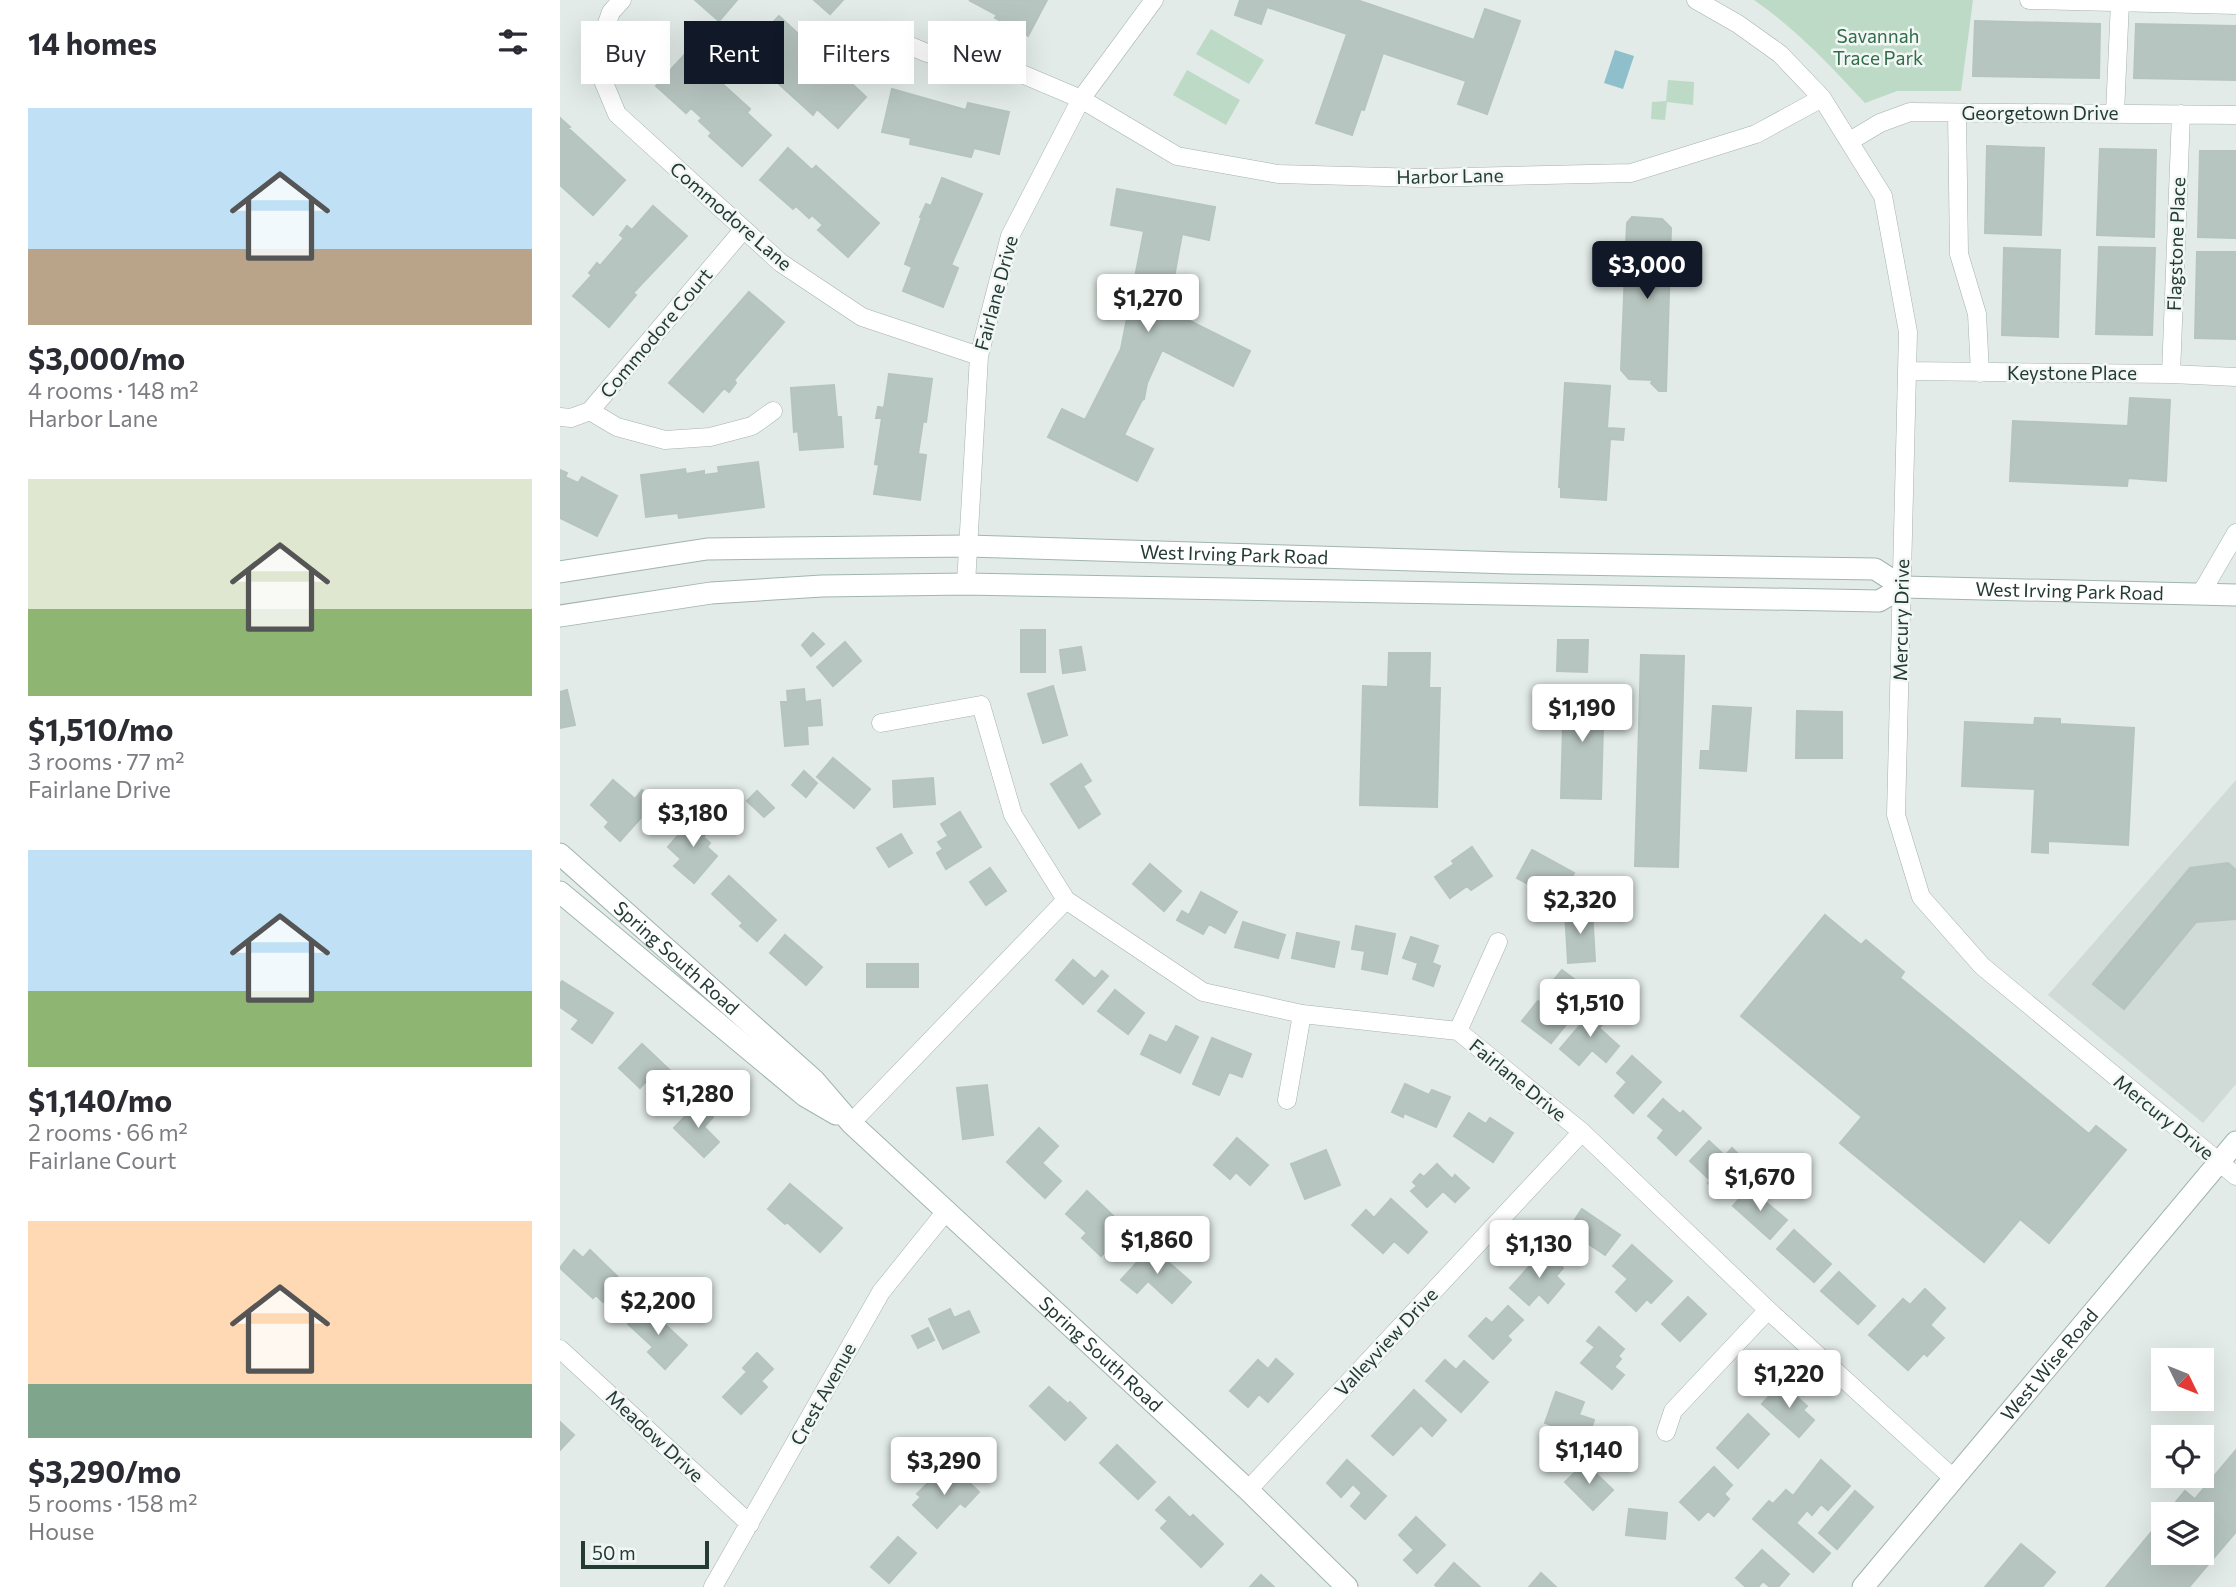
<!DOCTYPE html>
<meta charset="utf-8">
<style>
body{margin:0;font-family:Commissioner,sans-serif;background:#f2f2f3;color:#2b2b33;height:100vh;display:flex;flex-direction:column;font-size:26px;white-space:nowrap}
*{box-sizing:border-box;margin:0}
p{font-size:23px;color:#7c7c81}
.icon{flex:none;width:38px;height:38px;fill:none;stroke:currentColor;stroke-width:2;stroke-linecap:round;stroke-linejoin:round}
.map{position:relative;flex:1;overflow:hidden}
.drawer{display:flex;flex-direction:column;background:#fff;width:560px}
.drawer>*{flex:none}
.banner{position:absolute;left:21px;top:21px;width:665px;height:63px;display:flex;gap:14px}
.needle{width:46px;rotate:133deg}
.buttons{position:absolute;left:1591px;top:1348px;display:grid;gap:14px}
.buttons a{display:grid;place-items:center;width:63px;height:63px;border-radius:0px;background:#fff;box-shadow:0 7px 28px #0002;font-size:35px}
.scale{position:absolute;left:21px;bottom:18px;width:128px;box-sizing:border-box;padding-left:7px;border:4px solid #233a35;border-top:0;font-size:19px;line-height:24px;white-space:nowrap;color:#233a35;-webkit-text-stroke:5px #f2f7f5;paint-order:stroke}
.price{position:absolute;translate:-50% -60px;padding:0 16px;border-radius:7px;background:#fff;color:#222;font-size:23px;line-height:46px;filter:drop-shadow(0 2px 4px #0008)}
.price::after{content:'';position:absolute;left:50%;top:42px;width:21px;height:16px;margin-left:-10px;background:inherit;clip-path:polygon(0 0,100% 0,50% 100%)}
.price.on{background:#111827;color:#fff}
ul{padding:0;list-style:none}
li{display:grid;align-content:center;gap:14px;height:371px;padding:0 28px}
li span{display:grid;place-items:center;height:217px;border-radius:0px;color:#555}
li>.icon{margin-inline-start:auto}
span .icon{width:126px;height:126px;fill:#fffc;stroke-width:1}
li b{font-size:30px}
h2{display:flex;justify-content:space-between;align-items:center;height:84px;padding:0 28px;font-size:30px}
.tag{padding:0 24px;border-radius:0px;background:#fff;box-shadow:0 7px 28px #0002;font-size:24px;line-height:63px}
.tag.on{background:#111827;color:#fff}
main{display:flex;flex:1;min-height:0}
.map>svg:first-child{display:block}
.built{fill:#d0dad6}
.green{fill:#bcdac5}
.water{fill:#8ebfcb}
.building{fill:#b7c5c0;stroke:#b5c4be;stroke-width:2}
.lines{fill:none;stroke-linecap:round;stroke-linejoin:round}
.street-casing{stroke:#a5b2ae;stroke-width:19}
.secondary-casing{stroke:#a1b5af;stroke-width:23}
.street{stroke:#fff;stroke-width:18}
.secondary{stroke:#fff;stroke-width:21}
.labels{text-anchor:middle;stroke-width:5;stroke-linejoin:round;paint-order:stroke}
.park-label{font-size:19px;fill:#316d4b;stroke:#f2f7f5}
.street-label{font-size:19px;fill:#233a35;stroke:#f2f7f5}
</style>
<main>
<section class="drawer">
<h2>14 homes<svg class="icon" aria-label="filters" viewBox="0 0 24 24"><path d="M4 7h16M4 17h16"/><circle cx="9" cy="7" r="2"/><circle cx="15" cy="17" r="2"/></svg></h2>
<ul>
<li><span style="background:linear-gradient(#bfe0f5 65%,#b9a48a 0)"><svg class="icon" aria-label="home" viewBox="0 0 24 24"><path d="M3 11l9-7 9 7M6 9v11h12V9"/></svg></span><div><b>$3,000/mo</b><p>4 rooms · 148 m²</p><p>Harbor Lane</p></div></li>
<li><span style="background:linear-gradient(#dfe7d0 60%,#8fb573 0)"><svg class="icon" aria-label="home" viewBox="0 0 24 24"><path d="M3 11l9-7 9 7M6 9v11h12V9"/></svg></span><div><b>$1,510/mo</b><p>3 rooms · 77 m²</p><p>Fairlane Drive</p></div></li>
<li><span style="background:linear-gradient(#bfe0f5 65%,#8fb573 0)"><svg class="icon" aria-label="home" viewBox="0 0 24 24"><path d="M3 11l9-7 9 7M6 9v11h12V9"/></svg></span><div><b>$1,140/mo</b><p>2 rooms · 66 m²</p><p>Fairlane Court</p></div></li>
<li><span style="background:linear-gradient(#ffd9b3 75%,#7fa58c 0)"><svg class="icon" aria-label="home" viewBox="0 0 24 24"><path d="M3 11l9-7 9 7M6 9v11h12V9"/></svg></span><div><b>$3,290/mo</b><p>5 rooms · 158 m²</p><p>House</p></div></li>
</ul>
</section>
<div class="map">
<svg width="1676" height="1587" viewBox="0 0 1676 1587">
<rect width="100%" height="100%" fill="#e2ebe7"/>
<!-- built -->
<path class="built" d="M1676,780V1084L1643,1123L1488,995Z"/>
<!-- green -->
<path class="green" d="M1194,0H1413L1401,91H1337L1305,103C1270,65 1236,29 1194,0Z
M651,29L704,60L689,84L636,54Z
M627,70L680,100L666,125L613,95Z
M1108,80L1134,82L1133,105L1107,102L1105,120L1091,119L1092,102L1106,101Z"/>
<!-- water -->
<path class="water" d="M1055,50L1074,56L1063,89L1044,83Z"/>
<!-- building -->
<path class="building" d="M135,0H177L159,21Z
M254,0H283L270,14Z
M409,0H487L468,36L435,18L437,15Z
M680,0H797L914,40L925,9L960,21L927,114L898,104L906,81L823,53L804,110L801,109L792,135L756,123L787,34L707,7L701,24L675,15Z
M219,16L249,44L245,48L272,73L276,69L306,97L278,128L257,109L253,115L219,84L223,80L189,48Z
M1415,21L1540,24L1539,78L1413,76Z
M1576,24L1676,26V80L1574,78Z
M127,52L190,109L187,113L211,135L182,166L149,136L152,133L139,121L142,118L131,108L126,113L96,86Z
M332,89L406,110L408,103L449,112L439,154L414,148L411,157L350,144L351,138L322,132Z
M0,118L10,127L8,128L65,180L33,215L0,185Z
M1427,146L1484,148L1481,235L1425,233Z
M228,148L252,170L256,166L319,223L288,257L258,230L263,225L252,215L249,218L236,206L233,209L200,180Z
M1540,149L1596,150L1594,237L1537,235Z
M1640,151H1676V238L1638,237Z
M382,178L422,194L391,265L398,268L383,307L343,291L352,267L345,264L362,217H360L366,204L371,206Z
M557,189L655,207L649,240L622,234L608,310L690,351L673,386L602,350L587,383L584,399L582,400L564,435L593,449L577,481L488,437L502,409L525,420L561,349L584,231L551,225Z
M93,206L127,236L73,293L76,295L49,327L13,296L32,275L29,273L37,263L40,266L64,238L60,235L67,226L72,230Z
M1072,217L1102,219L1111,228L1106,391H1099L1091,383L1093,380L1069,379L1061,370L1067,223Z
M1539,247L1595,248L1592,335L1536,334Z
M1444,248L1500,250L1498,337L1442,335Z
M1637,252H1676V339L1635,338Z
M189,292L224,322L174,380L176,383L169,392L164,388L143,412L109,383Z
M329,374L372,379L366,422L363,421L358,454L366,455L360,500L314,494L319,465L315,464L322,418H316L318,407L324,408Z
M1005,383L1050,386L1047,428L1064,429L1063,440L1050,439L1046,500L1001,497V487H999Z
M274,385L277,417H281L283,447L240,450L238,431L234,432L231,388Z
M1570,398L1610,400L1606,481L1568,478L1567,486L1450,481L1453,421L1568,426Z
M198,462L204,507L119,518L118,513L86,517L81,475L125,469L126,474L144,471V475L159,473L158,467Z
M0,470L7,473L5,477L18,483L22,477L57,496L37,536L0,518Z
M461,630H485V672H461Z
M253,633L264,644L251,656L242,645Z
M998,640H1028L1027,672L997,671Z
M285,642L301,661L273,686L257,667Z
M521,647L525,670L503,673L500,650Z
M829,653H870L869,688H880L877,807L800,805L803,686L828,687Z
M1081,655L1124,656L1118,867L1075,866Z
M493,686L507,735L483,743L468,694Z
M244,689L245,702L260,700L262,725L247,726L248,744L225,746L221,702H228L227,691Z
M1004,689L1044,690L1041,799L1001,798Z
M7,690L15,725L0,728V692Z
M1153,706L1191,708L1186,771L1140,768L1141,751H1150Z
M1237,711L1282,712V758H1236Z
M1475,718L1500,719V724L1574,728L1568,845L1488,841V853L1472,852L1475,789L1402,786L1405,722L1474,725Z
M273,758L310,789L294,808L257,777Z
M521,764L531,781L523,786L540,814L519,828L491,784Z
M244,771L257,783L246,797L232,785Z
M373,778L375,804L334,807L333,781Z
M53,780L75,799L82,790L95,802L60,841L45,827L49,822L31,805Z
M197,791L214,808L204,817L187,801Z
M400,812L421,847L386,869L377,853L383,849L378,842L388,836L381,824Z
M138,813L153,826L143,837L150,843L147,847L157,856L134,883L114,866L121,859L108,847Z
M341,834L352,853L329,867L317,848Z
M912,847L932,876L911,890L907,886L890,898L875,877L894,864L892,861Z
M972,850L1014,873L1004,892L984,881L979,890L957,878Z
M1668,863L1676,870V919L1636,922L1564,1009L1533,984L1630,868Z
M590,864L621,891L604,911L573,884Z
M430,868L446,891L426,905L410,882Z
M169,876L216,920L197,941L180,926L183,923L152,894Z
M641,892L677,912L665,933L649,924L643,934L617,920L622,911L629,915Z
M1032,909L1035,961L1008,963L1005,911Z
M1265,915L1301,945L1306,940L1344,972L1340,978L1529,1134L1536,1126L1566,1150L1489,1243L1460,1219L1424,1262L1280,1143L1302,1117L1181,1016Z
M683,922L725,935L718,958L675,947Z
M796,926L835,934L827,974L802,969L805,951L792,949Z
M737,933L779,942L774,967L732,958Z
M225,935L262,967L246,985L210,953Z
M851,937L878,946L872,963L880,966L873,986L853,979L858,963L843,958Z
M513,960L535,979L542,971L548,976L523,1004L496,980Z
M307,964H358V987H307Z
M1002,970L1019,983L1005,1000L988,987Z
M2,981L53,1013L32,1043L12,1029L19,1020L0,1007V984Z
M555,990L584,1013L568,1034L538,1011Z
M978,1001L995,1014L1000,1007L1013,1016L991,1043L962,1021Z
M1037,1005L1049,1016L1039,1028L1059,1046L1046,1062L1032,1050L1019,1065L1000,1049Z
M616,1026L638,1037L620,1073L581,1054L590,1035L607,1043Z
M652,1038L691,1054L682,1077L669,1072L659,1095L633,1084Z
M82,1044L118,1078L95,1102L87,1094L93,1087L86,1081L80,1088L59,1068Z
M1072,1056L1101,1082L1073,1113L1055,1096L1067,1082L1057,1073Z
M845,1084L869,1095L872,1090L890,1097L876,1127L844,1113L843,1117L832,1112Z
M427,1085L433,1135L403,1139L397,1088Z
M1103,1099L1120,1114L1123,1111L1141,1128L1116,1155L1098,1138L1104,1130L1088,1116Z
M138,1103L153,1117L144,1127L159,1142L144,1157L114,1128Z
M909,1113L926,1124L930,1118L953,1133L933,1162L894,1136Z
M479,1128L498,1146L482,1163L501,1181L485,1198L447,1162Z
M677,1138L708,1165L690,1185L676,1172L670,1179L654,1165Z
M1149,1141L1165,1156L1172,1148L1189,1165L1161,1195L1148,1183L1150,1180L1130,1161Z
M766,1150L780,1185L745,1199L731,1164Z
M877,1164L892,1179L895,1175L909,1188L895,1202L883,1191L867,1207L851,1191L857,1186L853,1182L860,1174L864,1177Z
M230,1184L282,1228L260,1252L227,1222L225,1224L208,1209Z
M1189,1188L1227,1220L1210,1239L1173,1206Z
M527,1191L567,1229L541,1256L522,1238L527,1233L506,1214Z
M831,1199L867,1232L848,1253L834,1241L823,1253L792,1225L806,1210L814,1218Z
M1022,1209L1060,1235L1045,1255L1008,1230Z
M1234,1230L1271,1264L1254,1282L1217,1249Z
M1072,1245L1112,1281L1091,1303L1087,1299L1076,1311L1056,1292L1068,1279L1053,1266Z
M591,1247L631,1282L612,1303L588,1281L577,1293L561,1280Z
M14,1250L23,1258L30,1250L62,1281L43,1302L36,1295L33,1298L0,1268Z
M984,1250L1003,1268L996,1276L1004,1284L988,1303L979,1294L969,1305L950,1288Z
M1279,1272L1315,1306L1298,1324L1261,1291Z
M1365,1289L1385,1308L1370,1325L1384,1338L1367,1356L1364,1353L1348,1370L1309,1335L1343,1299L1350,1305Z
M1128,1297L1146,1314L1120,1341L1102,1324Z
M85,1306L127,1345L105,1369L88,1352L93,1347L68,1324Z
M948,1306L963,1320L947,1336L951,1340L933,1359L909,1336L926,1318L932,1323Z
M390,1309L394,1318L409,1311L419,1332L383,1349L369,1319Z
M1039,1327L1064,1349L1058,1356L1061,1359L1054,1367L1064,1375L1052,1389L1021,1363L1035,1347L1027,1341Z
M368,1328L374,1340L358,1348L352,1336Z
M197,1353L213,1369L201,1381L207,1387L181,1414L163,1397L187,1372L183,1368Z
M716,1359L733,1374L708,1402L699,1394L688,1407L670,1391L698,1360L708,1369Z
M885,1360L896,1370L904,1361L928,1382L901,1412L866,1381Z
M1221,1383L1247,1406L1243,1410L1254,1420L1239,1437L1202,1404Z
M489,1387L508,1404L510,1402L526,1418L505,1440L470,1406Z
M854,1390L886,1420L872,1436L861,1425L833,1455L812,1436Z
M996,1392L1024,1402L1019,1415L1034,1420L1028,1438L985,1423Z
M1188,1414L1209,1434L1178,1468L1157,1448Z
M0,1422L14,1435L0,1450Z
M557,1445L595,1482L578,1499L540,1463Z
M1676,1450V1531L1675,1533L1635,1499Z
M787,1460L826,1496L805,1519L791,1506L802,1493L793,1484L781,1497L767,1483Z
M1261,1460L1290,1486L1268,1510L1261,1504L1252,1515L1247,1510L1236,1523L1270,1553L1253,1572L1193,1519L1209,1501L1213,1504L1226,1490L1233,1496Z
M1025,1463L1053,1490L1033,1510L1005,1482Z
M1154,1467L1172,1485L1164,1494L1169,1499L1154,1516L1148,1511L1139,1520L1120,1502Z
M385,1470L391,1476L397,1471L419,1492L405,1507L400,1503L377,1528L353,1505L361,1497L357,1494L371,1480L374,1482Z
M1295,1491L1313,1507L1277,1549L1259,1533Z
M1625,1491L1675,1533L1629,1587H1546L1603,1518V1552H1642V1514H1606Z
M609,1497L630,1518L633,1515L663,1544L641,1567L601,1528L608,1521L596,1510Z
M1069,1509L1107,1513L1105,1539L1066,1535Z
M856,1517L885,1545L857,1573L844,1560L854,1550L839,1535Z
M338,1537L356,1553L329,1583L311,1567Z
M1461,1544L1495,1572L1482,1587H1425Z
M1202,1550L1229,1574L1218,1587H1210L1203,1581L1198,1587H1186L1176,1578Z
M894,1563L920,1587H877L875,1585Z
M981,1573L996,1587H969Z
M701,1575L714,1587H690Z"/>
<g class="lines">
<defs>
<path id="street" d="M62,0L51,12L37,51V66L57,114L221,263L302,317L419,356
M1136,0L1178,24L1220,54L1262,98L1323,196L1348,332L1336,815L1361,897L1422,966L1676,1176
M1469,0L1676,5
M324,35L367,53L455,71L521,99L617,156L718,174L862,178L1071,173L1196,134L1262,98
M1397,113L1399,254L1417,314L1420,373
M1555,113L1560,2
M1290,141L1320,123L1350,112L1676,115
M1347,371L1611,374L1676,377
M1611,374L1621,114
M30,411L57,427L105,440L150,437L192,426L213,411
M0,417L11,418L30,411L183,230
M406,584L419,356L450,236L521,99L594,0
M1640,595L1676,533
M321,723L421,705L453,815L506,900L643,992L742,1014L898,1031L1022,1132L1208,1310L1393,1478
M898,1031L938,942
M727,1100L742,1014
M291,1123L506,900
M0,1349L190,1524
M1106,1432L1113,1411L1208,1310
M688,1490L1022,1132
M153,1587L321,1292L387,1210"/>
<g id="secondary">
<path id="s1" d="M0,572L147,549L408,546L950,563L1315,569L1343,587L1676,595"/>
<path d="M0,616L151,593L262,586L406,584L1319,601L1343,587"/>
<path id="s2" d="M0,854L254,1080L291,1123L688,1490L787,1587"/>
<path d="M0,892L245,1096L276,1114"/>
<path id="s3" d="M1303,1587L1676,1142"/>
</g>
</defs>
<!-- street casing -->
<use href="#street" class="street-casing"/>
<!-- secondary casing -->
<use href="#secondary" class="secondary-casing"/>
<!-- street -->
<use href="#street" class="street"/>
<!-- secondary -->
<use href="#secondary" class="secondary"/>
</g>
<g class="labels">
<!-- park labels -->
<g class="park-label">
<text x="1318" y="43">Savannah<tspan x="1318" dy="22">Trace Park</tspan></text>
</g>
<!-- street labels -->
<g class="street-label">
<text x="1480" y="120">Georgetown Drive</text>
<text transform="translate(890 176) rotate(-1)" y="7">Harbor Lane</text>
<text transform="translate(171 216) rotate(41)" y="7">Commodore Lane</text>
<text transform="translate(1616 244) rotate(-88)" y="7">Flagstone Place</text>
<text transform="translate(436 293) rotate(-75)" y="7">Fairlane Drive</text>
<text transform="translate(96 333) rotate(-50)" y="7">Commodore Court</text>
<text x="1512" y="380">Keystone Place</text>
<text dy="7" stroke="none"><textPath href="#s1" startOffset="676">West Irving Park Road</textPath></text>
<text dy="7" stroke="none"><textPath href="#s1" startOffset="1517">West Irving Park Road</textPath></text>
<text transform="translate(1341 620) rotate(-89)" y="7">Mercury Drive</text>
<text dy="7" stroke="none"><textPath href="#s2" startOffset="156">Spring South Road</textPath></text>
<text transform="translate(958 1080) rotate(39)" y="7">Fairlane Drive</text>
<text transform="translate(1604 1117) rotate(39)" y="7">Mercury Drive</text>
<text transform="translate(826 1342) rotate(-47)" y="7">Valleyview Drive</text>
<text dy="7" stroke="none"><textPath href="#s2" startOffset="737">Spring South Road</textPath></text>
<text dy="7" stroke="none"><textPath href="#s3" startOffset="290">West Wise Road</textPath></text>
<text transform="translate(263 1394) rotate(-61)" y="7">Crest Avenue</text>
<text transform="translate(95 1436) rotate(43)" y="7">Meadow Drive</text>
</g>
</g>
</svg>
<div class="buttons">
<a><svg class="needle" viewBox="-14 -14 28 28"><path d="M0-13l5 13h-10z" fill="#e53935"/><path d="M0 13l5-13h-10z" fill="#7c7c81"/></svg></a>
<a><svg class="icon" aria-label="locate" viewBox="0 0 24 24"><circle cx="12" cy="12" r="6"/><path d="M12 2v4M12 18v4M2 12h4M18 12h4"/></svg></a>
<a><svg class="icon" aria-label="layers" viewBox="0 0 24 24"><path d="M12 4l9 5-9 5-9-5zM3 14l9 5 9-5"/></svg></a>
</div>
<div class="scale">50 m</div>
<b class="price on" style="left:1087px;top:301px">$3,000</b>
<b class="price" style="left:588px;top:334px">$1,270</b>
<b class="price" style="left:1022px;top:744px">$1,190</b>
<b class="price" style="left:133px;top:849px">$3,180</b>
<b class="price" style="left:1020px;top:936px">$2,320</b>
<b class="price" style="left:1030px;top:1039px">$1,510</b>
<b class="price" style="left:138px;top:1130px">$1,280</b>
<b class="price" style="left:1200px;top:1213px">$1,670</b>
<b class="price" style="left:597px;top:1276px">$1,860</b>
<b class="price" style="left:979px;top:1280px">$1,130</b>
<b class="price" style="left:98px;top:1337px">$2,200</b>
<b class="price" style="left:1229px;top:1410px">$1,220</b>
<b class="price" style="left:1029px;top:1486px">$1,140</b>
<b class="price" style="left:384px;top:1497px">$3,290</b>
<div class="banner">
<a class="tag">Buy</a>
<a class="tag on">Rent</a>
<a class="tag">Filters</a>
<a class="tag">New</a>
</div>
</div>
</main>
